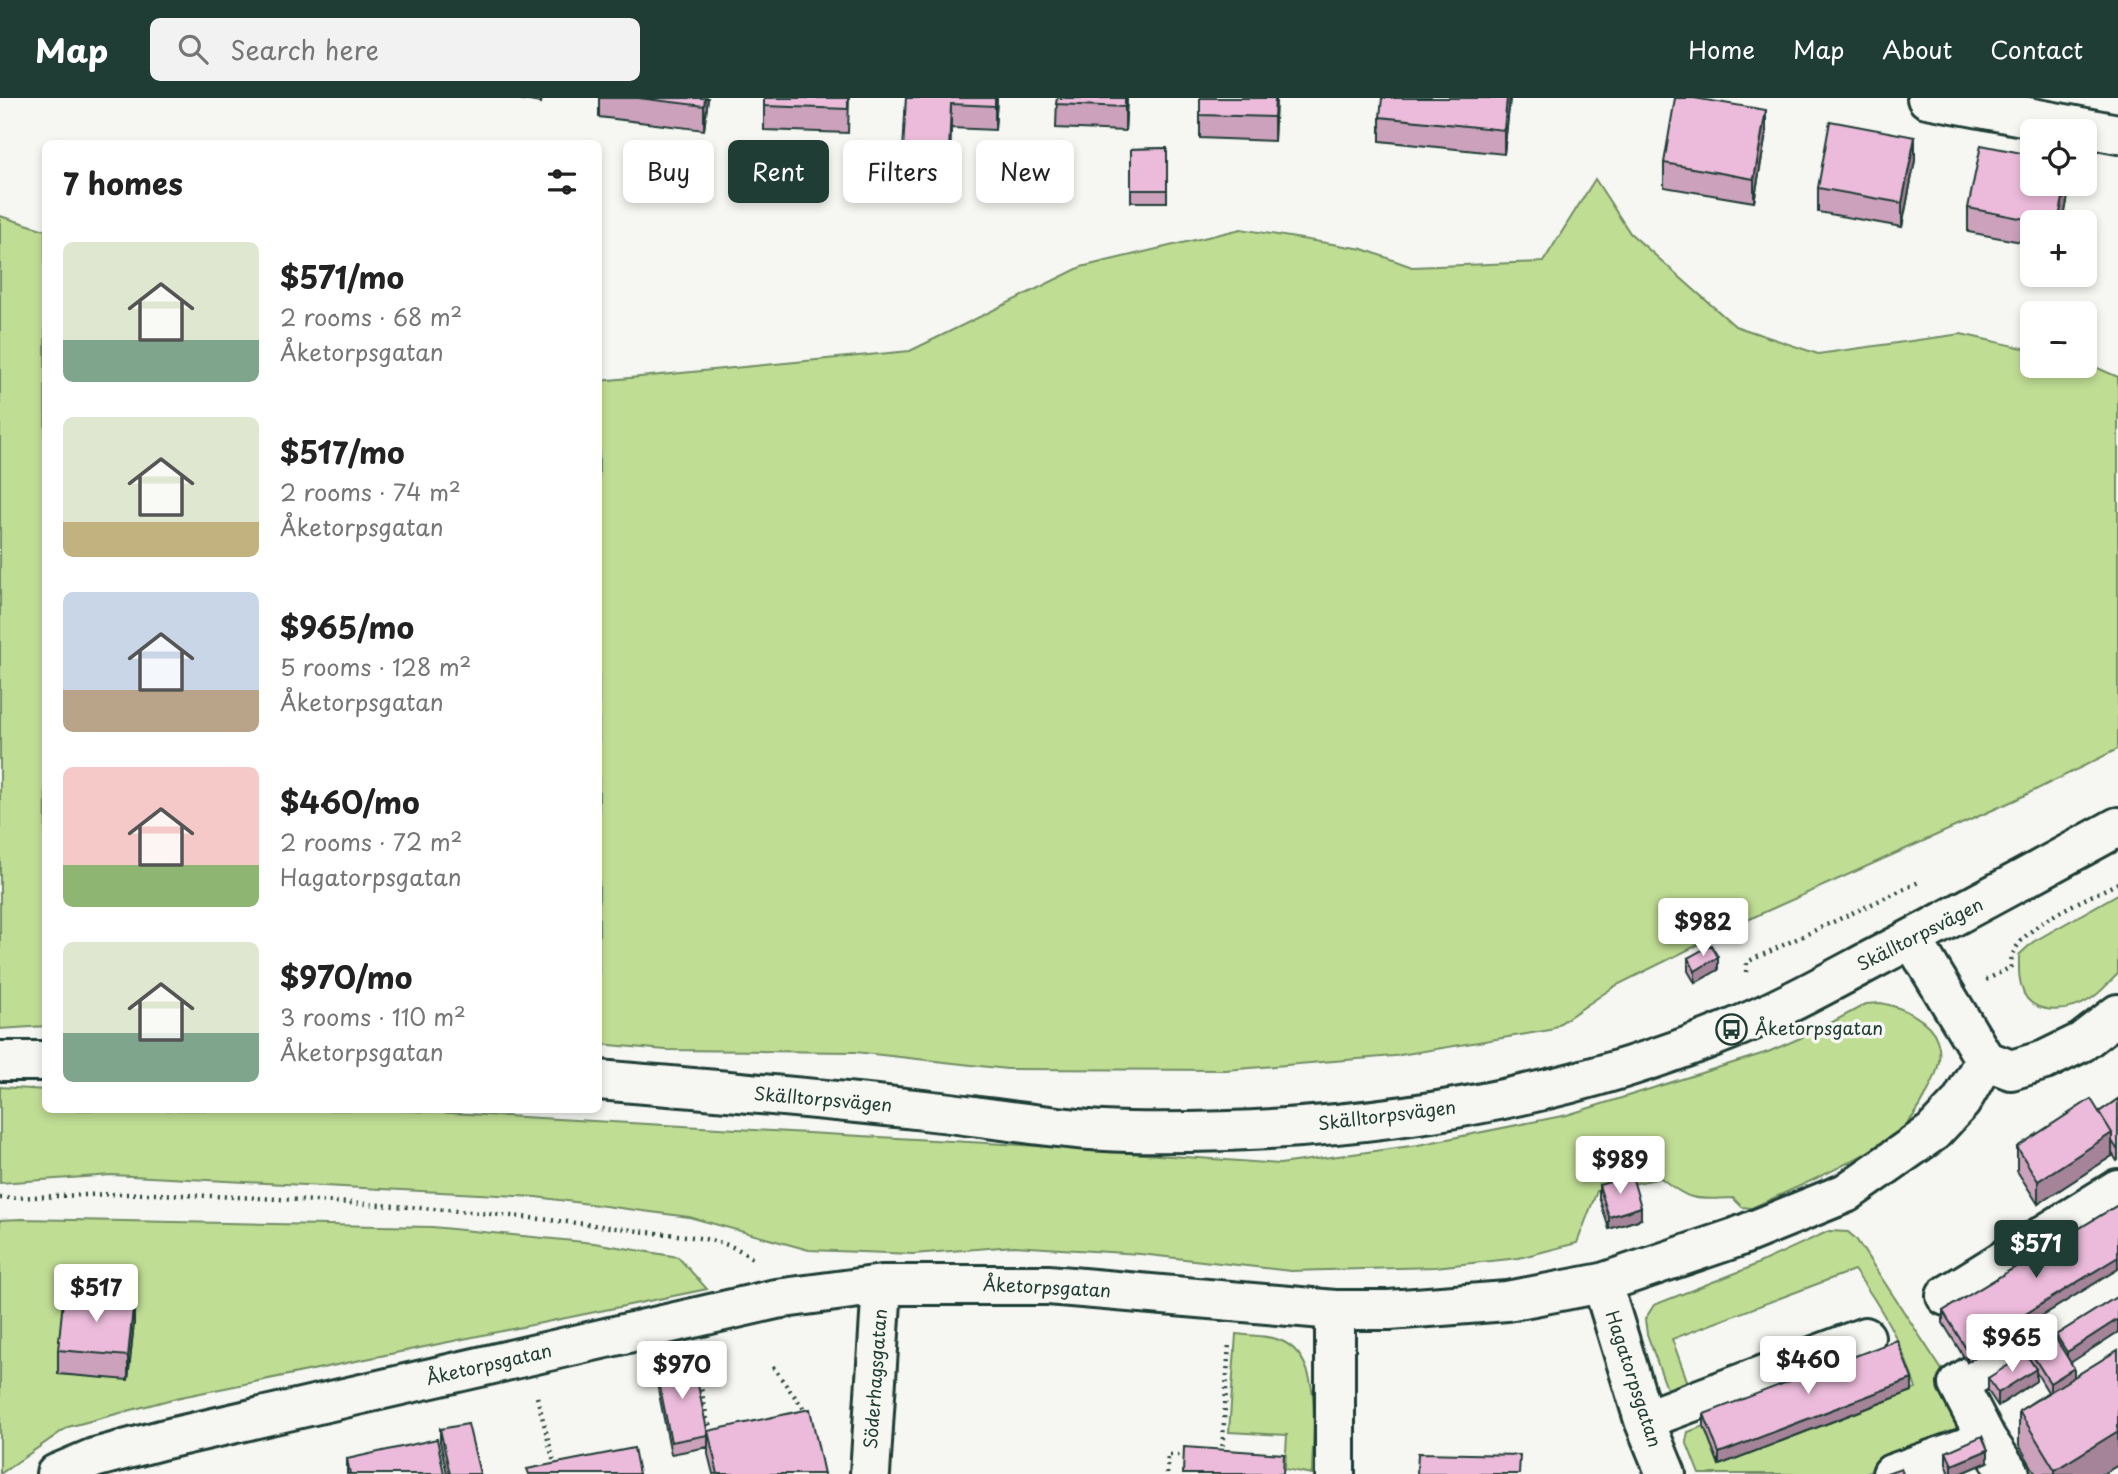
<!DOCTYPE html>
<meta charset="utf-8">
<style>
body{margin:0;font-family:"Playpen Sans",sans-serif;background:#f2f2f2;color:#222;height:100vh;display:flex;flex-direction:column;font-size:26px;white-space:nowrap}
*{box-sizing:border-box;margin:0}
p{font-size:23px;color:#767676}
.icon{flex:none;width:38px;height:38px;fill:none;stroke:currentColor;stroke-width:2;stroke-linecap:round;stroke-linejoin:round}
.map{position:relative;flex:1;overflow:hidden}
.details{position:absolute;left:42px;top:42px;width:560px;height:973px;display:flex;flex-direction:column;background:#fff;border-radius:10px;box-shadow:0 4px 10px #0003}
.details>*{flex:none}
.banner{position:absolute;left:623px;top:42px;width:665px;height:63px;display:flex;gap:14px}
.controls{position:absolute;left:2020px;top:21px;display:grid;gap:14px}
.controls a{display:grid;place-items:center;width:77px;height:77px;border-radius:10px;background:#fff;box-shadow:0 4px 10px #0003;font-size:35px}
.price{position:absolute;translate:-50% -60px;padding:0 16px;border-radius:7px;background:#fff;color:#222;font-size:23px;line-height:46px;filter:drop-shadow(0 2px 4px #0008)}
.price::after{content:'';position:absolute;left:50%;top:42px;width:21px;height:16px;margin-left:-10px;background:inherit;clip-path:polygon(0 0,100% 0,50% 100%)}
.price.selected{background:#1f3d34;color:#fff}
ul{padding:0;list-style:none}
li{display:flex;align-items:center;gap:21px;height:175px;padding:0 21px}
li span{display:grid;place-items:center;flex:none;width:196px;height:140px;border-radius:10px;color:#555}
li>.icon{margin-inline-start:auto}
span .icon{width:84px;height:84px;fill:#fffc;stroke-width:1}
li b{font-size:30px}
h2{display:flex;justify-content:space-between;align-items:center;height:84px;padding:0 21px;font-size:30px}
.tag{padding:0 24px;border-radius:10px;background:#fff;box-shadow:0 4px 10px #0003;font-size:24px;line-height:63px}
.tag.selected{background:#1f3d34;color:#fff}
header{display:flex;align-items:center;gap:42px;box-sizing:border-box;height:98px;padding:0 35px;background:#1f3d34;color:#fff}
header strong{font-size:33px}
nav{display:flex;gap:38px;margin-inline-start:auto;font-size:24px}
.search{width:490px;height:63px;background:#f2f2f2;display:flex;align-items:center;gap:18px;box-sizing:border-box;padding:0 24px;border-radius:10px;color:#767676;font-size:26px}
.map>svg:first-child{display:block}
.green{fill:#c0dd94;stroke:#708d64;stroke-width:2}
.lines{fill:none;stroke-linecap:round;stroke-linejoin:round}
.minor-casing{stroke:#1f3d34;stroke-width:44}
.path{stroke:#1f3d34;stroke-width:4.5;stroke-dasharray:2 5;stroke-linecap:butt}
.minor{stroke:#f6f6f2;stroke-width:38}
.wall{fill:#cba1bc;stroke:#1f3d34;stroke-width:2}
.shaded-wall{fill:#a58399;stroke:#1f3d34;stroke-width:2}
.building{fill:#ecbbdb;stroke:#1f3d34;stroke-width:2}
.labels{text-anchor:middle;stroke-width:7;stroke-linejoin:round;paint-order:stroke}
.street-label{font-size:18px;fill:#1f3d34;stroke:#f6f6f2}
.poi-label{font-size:18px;fill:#1f3d34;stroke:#f6f6f2;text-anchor:start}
</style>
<header>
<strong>Map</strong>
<div class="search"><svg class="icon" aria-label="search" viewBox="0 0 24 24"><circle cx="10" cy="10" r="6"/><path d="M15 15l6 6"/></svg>Search here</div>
<nav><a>Home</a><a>Map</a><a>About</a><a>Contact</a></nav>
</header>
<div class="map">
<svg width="2118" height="1376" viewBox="0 0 2118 1376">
<rect width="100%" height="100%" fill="#f6f6f2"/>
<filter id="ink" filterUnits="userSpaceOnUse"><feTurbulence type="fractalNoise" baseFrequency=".0143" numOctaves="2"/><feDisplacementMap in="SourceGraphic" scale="14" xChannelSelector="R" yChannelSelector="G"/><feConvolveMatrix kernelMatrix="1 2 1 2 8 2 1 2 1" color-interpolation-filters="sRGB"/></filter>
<g filter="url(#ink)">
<!-- green -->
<path class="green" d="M1595,81L1630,135L1735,228L1818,256L1961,236L2032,252V268H2084V264L2118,279V651L2015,702L1758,817L1615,888L1550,932L1394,958L1226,972L1007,971L855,954L666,952L599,946V283L910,253L1081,169L1241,131L1363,151L1412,169L1543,164Z
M0,118L45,132L46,928L0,931Z
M2118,796V876C2109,884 2100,896 2089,902C2071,914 2036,918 2024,896C2018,883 2019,870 2019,857L2033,844Z
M1881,905C1901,909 1930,921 1937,942C1943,958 1938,974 1930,989C1925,1000 1919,1012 1911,1021C1886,1053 1790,1092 1751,1110L1742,1109L1733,1100C1696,1101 1692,1105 1661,1080L1597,1093L1577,1145L1519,1160L1435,1169L1291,1173L1140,1156L1014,1148L913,1156L809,1152L689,1119L536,1099L112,1077L0,1085V989L45,992L46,1012H396L1022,1047L1280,1066L1418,1047L1567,1017L1768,954L1812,935L1866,906Z
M21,1121L432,1129L594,1145L678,1159L707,1191L176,1300L68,1329L0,1376V1122Z
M1829,1133L1848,1134L1856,1141L1963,1304L1961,1339L1864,1376H1699L1686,1343L1688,1334L1704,1328L1719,1367L1916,1291C1903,1247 1881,1208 1854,1172L1672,1241L1689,1288L1675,1293L1667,1291L1647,1236L1645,1221L1654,1207L1746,1171Z
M1236,1236C1251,1238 1270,1237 1284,1244C1325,1265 1312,1338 1312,1376L1285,1371L1287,1337L1229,1334Z"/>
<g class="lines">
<defs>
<path id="minor" d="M1927,0L2118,36
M1912,841L1985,962L2011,972L2045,962L2082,944L2118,916
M0,963H46
M598,982C707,991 815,1000 924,1012C990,1019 1064,1033 1129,1034C1333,1037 1541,1010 1730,932C1779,912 1826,886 1873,861C1955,818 2036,774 2118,729
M1602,1185L1644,1322L1666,1376
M1946,1198L2118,1091
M1335,1212V1376
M1644,1322L1865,1239
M56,1376L94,1360L161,1342L776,1201L882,1187H1048L1335,1212H1389L1507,1203L1602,1185L1735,1140L1846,1095L1933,1034L1961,1004L1985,962
M870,1376L882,1187
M1892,1376L1987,1342
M2010,1376L1987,1342L1958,1286L2118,1190"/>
</defs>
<!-- minor casing -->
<use href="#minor" class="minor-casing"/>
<!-- path -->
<path class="path" d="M1746,874L1747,864L1919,784
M1986,882L2011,869C2008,830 2088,801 2118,785
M0,1100C51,1099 103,1095 153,1096C315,1101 478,1111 639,1133C674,1138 728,1137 755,1163
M696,1264L707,1321L714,1337
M773,1269L804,1311V1317
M537,1299L557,1376
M1222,1355L1229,1245
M1167,1376L1168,1357H1190"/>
<!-- minor -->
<use href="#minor" class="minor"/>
</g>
<!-- wall -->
<path class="wall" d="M513,0H542L541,5Z
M599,0H708L704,32L599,19Z
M764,0H849L848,35L764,32Z
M906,0H997L995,32L951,30L949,79L903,77Z
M1057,0H1127L1125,33L1056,30Z
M1200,0H1276L1274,43L1200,40Z
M1510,0L1504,56L1380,43V19Z
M1766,36L1754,104L1664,89V65Z
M1167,50V104H1131V51Z
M1915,62L1902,129L1818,114V90Z
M2070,86L2063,124H2032V146L1968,134V110Z
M1688,860L1718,872L1695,885L1688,873Z
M2118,1001V1062L2117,1063L2112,1055V1058L2038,1106L2017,1073V1049L2099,1014Z
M1599,1087L1641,1121L1609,1131L1599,1099Z
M2118,1107V1171L1967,1264L1943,1225V1213Z
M2118,1198V1234L2070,1264L2074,1279L2118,1252V1367L2103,1376H2036L2019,1347V1313L2048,1294L2036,1274V1283L1998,1308L1988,1293V1280L2030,1262V1253L2056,1242V1237Z
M134,1224L128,1282L58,1276V1252Z
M656,1269L708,1337V1349L671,1356L656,1281Z
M1912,1293L1719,1367L1704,1328V1316Z
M440,1331L480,1376H447L440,1344Z
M708,1333L824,1376H713L708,1356Z
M1946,1354L1988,1364L1960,1376H1950L1946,1366Z
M347,1361L444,1376H347Z"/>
<!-- shaded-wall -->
<path class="shaded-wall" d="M705,0H708L704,32V8Z
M995,0H997L995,32Z
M1125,0H1127L1125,33Z
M1275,0H1276L1274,43V19Z
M1507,0H1510L1504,56V32Z
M951,6V30L949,79V55Z
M1766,12V36L1754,104V81Z
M1915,39V62L1902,129V105Z
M2066,86H2070V89L2063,124H2058Z
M1718,859V872L1695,885V873Z
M2112,1035V1058L2038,1106V1083Z
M1641,1109V1121L1609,1131V1119Z
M2118,1159V1171L1967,1264V1252Z
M134,1200V1224L128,1282V1258Z
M2118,1221V1234L2067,1267V1254Z
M2074,1270V1283L2050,1297V1285Z
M2036,1271V1283L1998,1308V1295Z
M1912,1281V1293L1719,1367V1355Z
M2118,1333V1367L2103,1376H2055V1372Z
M1988,1352V1364L1960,1376H1952V1367Z"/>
<!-- building -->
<path class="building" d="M638,0H705L704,8Z
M764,0H848V11L764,8Z
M906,0H995V8L951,6L949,55L903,53Z
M1057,0H1125V9L1056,6Z
M1200,0H1275L1274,19L1200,17Z
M1382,0H1507L1504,32L1380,19Z
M1675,0H1694L1766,12L1754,81L1664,65Z
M1830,23L1915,39L1902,105L1818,90Z
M1981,47L2032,57V86H2066L2058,124H2040L1968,110Z
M1167,50V92H1131V51Z
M1711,847L1718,859L1695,873L1688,860Z
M2091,1001L2112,1035L2038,1083L2017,1049Z
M2118,1001V1050L2117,1051L2112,1043V1035L2099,1014Z
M1632,1078L1641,1109L1609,1119L1599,1087Z
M2118,1107V1159L1967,1252L1943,1213Z
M64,1193L134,1200L128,1258L58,1252Z
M2118,1198V1221L2067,1254L2056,1237Z
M2054,1238L2074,1270L2050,1285L2030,1253Z
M1897,1242L1912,1281L1719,1355L1704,1316Z
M2118,1252V1333L2055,1372L2019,1313Z
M2026,1256L2036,1271L1998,1295L1988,1280Z
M693,1262L708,1337L671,1344L656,1269Z
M810,1311L824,1376H718L708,1333Z
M468,1326L480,1376H450L440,1331Z
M1982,1338L1988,1352L1952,1367L1946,1354Z
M437,1341L444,1376H350L347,1361Z
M1184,1349L1284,1356L1283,1376H1183Z
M634,1350L639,1376H529L527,1371Z
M1418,1355L1520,1357L1519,1376H1417Z
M1901,1370L1903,1376H1884Z"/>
</g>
<!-- icons -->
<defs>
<symbol id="bus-ring" viewBox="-11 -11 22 22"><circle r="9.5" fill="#f6f6f2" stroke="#1f3d34" stroke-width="1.5"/><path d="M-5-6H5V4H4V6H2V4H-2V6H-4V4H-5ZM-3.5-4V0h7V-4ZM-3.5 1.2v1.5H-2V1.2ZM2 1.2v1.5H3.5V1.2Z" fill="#1f3d34"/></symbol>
</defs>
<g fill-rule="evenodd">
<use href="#bus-ring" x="1714" y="914" width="35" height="35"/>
</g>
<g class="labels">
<!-- street labels -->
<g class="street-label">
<text transform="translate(1920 837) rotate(-27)" y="6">Skälltorpsvägen</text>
<text transform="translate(823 1002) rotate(5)" y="6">Skälltorpsvägen</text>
<text transform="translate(1387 1018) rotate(-7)" y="6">Skälltorpsvägen</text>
<text transform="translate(1047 1190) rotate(3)" y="6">Åketorpsgatan</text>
<text transform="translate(489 1267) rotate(-13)" y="6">Åketorpsgatan</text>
<text transform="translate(876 1281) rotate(-86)" y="6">Söderhagsgatan</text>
<text transform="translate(1633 1281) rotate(72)" y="6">Hagatorpsgatan</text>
</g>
<!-- poi labels -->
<g class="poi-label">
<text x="1755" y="937">Åketorpsgatan</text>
</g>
</g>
</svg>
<div class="controls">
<a><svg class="icon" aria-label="locate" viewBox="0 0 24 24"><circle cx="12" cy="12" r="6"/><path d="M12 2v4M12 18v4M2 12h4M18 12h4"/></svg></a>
<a>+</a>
<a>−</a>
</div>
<b class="price" style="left:1703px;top:860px">$982</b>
<b class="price" style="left:1620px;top:1098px">$989</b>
<b class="price selected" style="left:2036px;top:1182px">$571</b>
<b class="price" style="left:96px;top:1226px">$517</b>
<b class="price" style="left:2012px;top:1276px">$965</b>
<b class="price" style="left:1808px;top:1298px">$460</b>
<b class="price" style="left:682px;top:1303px">$970</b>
<div class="banner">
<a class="tag">Buy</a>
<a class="tag selected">Rent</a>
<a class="tag">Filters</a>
<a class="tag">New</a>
</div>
<section class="details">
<h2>7 homes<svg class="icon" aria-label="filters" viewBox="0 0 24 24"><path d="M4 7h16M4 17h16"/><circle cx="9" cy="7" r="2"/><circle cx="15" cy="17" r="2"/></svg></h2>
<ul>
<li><span style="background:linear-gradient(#dfe7d0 70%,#7fa58c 0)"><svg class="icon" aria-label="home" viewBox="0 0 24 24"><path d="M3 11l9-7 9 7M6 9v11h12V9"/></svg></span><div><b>$571/mo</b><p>2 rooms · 68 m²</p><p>Åketorpsgatan</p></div></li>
<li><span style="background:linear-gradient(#dfe7d0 75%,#c2b280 0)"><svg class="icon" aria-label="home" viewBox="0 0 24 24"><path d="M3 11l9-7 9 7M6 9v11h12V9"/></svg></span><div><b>$517/mo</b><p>2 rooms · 74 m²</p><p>Åketorpsgatan</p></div></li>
<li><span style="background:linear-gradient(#c9d6e8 70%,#b9a48a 0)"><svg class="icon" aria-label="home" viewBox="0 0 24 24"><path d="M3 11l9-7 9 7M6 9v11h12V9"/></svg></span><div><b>$965/mo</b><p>5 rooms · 128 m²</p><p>Åketorpsgatan</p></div></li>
<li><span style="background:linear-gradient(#f6c9c9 70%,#8fb573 0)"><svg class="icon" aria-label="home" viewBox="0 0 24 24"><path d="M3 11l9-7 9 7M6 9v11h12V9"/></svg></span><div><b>$460/mo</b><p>2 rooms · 72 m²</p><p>Hagatorpsgatan</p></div></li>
<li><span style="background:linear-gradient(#dfe7d0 65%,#7fa58c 0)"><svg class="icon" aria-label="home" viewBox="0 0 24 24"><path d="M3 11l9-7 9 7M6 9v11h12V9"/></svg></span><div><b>$970/mo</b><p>3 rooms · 110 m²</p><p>Åketorpsgatan</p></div></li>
</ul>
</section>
</div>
